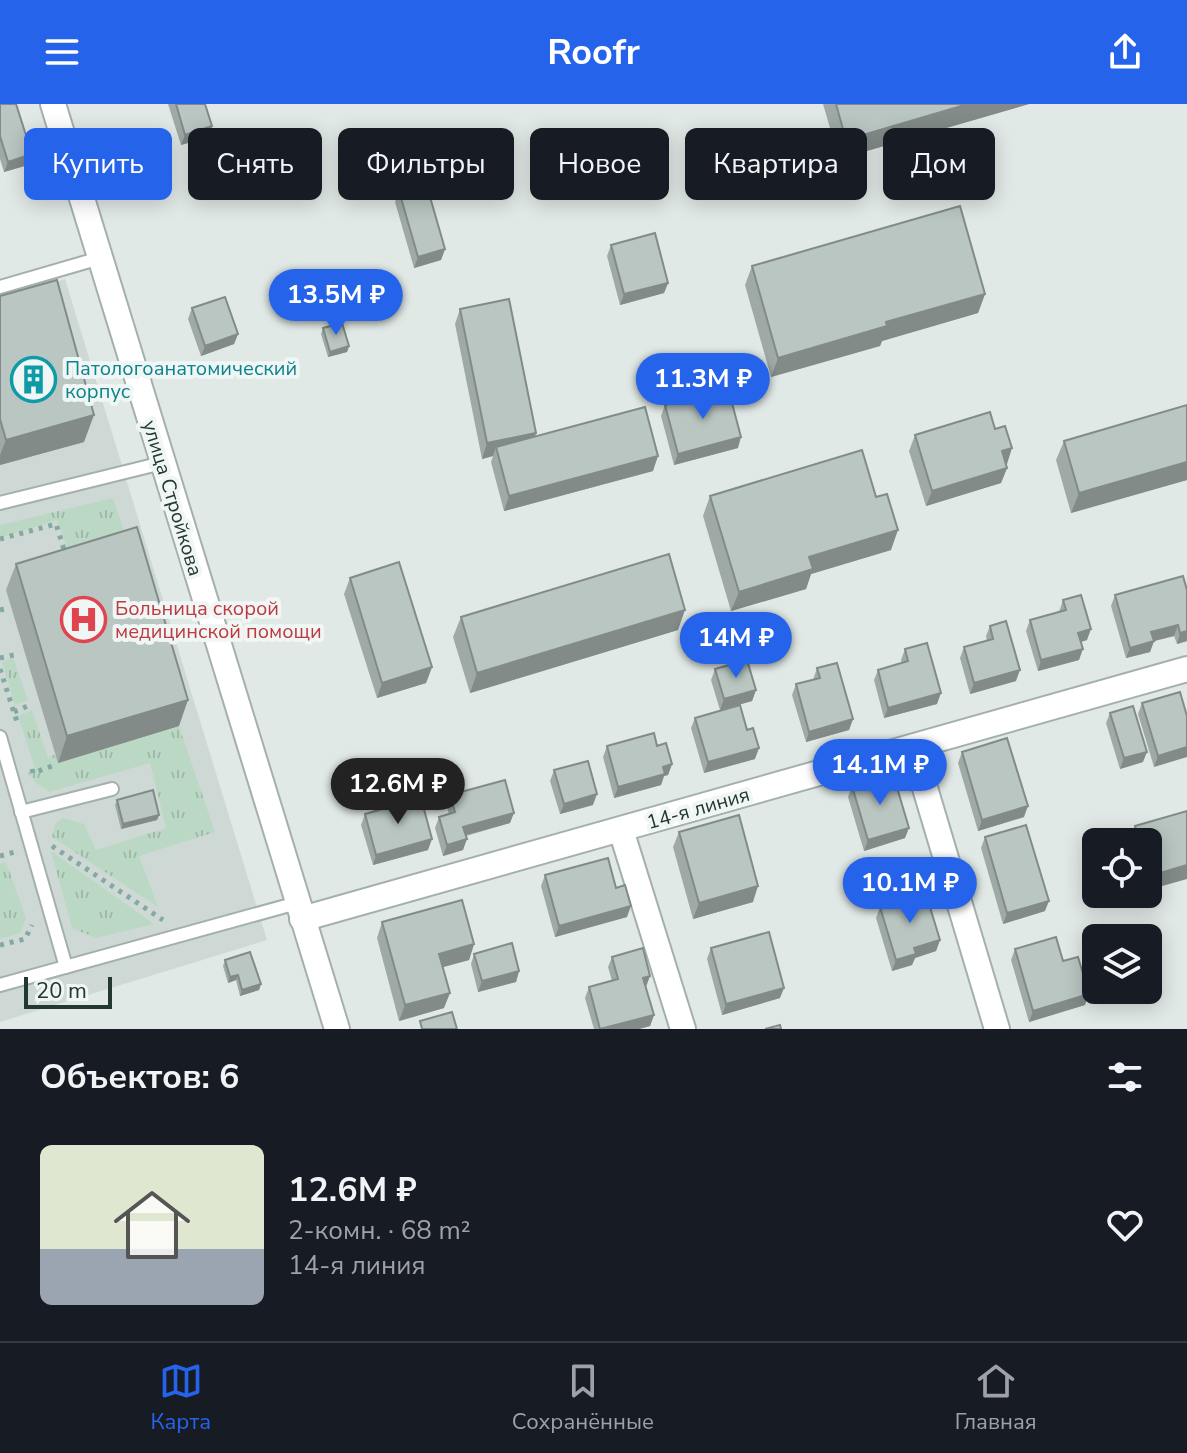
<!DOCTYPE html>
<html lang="ru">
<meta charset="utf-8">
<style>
body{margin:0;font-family:"Nunito Sans",sans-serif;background:#242831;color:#f1f3f6;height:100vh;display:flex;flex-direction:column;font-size:30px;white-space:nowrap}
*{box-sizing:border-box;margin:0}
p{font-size:26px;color:#9ea1a6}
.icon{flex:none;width:44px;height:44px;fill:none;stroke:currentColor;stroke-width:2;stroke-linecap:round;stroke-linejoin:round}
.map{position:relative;height:925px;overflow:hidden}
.drawer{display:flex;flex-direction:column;background:#171b24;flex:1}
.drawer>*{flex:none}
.top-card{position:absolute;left:24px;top:24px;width:1140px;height:72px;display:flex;gap:16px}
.tools{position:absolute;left:1082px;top:724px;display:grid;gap:16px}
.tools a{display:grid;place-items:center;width:80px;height:80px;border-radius:12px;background:#171b24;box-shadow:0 4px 20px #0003;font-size:40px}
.scale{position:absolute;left:24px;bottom:20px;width:88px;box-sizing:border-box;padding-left:8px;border:4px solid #233833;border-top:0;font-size:22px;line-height:28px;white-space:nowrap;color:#233833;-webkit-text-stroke:6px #f0f6f3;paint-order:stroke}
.price{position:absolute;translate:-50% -68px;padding:0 18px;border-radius:28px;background:#2563eb;color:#fff;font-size:26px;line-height:52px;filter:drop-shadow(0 2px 4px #0008)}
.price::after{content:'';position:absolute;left:50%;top:48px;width:24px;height:18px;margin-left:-12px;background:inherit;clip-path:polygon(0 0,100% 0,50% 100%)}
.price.current{background:#222;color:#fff}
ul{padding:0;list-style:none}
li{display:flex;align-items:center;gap:24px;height:200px;padding:0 40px}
li span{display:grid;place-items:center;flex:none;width:224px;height:160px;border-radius:12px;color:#555}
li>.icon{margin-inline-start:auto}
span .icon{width:96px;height:96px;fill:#fffc;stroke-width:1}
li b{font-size:34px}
h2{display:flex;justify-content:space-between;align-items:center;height:96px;padding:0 40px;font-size:34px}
.tag{padding:0 28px;border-radius:12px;background:#171b24;box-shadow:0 4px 20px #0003;font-size:28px;line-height:72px}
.tag.current{background:#2563eb;color:#fff}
header{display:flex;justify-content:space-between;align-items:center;height:104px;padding:0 40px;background:#2563eb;color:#fff;font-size:36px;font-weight:700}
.tabs{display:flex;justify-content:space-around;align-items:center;height:112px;border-top:2px solid #363941;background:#171b24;font-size:22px;color:#9ea1a6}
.tabs a{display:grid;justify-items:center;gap:4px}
.tabs .current{color:#2563eb}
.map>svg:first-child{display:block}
.built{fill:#ced9d5}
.grass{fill:url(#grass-tufts)}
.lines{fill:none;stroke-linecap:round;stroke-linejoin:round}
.lane-casing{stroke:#a4b0ad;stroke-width:16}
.street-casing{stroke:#a4b0ad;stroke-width:28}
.path{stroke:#84a9a0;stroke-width:5;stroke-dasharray:4 6;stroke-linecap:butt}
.lane{stroke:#fff;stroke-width:12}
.street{stroke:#fff;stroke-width:24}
.wall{fill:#9faaa7}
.shaded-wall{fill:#828b88}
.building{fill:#b9c6c2;stroke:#828b88;stroke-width:2}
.labels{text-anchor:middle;stroke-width:8;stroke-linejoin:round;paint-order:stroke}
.culture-label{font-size:20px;fill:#0d838f;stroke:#f0f6f3;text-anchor:start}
.street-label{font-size:20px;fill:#233833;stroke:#f0f6f3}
.health-label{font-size:20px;fill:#be3a42;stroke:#f0f6f3;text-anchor:start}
</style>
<header><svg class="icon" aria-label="menu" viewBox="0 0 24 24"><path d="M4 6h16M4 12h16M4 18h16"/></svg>Roofr<svg class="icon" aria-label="share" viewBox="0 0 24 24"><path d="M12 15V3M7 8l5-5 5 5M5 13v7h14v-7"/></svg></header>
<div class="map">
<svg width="1187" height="925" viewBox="0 0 1187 925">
<defs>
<pattern id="grass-tufts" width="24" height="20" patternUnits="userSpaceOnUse" patternTransform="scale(2)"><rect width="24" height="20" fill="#bbd8c5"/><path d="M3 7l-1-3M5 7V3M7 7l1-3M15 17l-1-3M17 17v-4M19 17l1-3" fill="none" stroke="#a0baaa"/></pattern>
</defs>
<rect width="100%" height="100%" fill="#e0e9e6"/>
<!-- built -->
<path class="built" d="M65,175L267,836L0,918V196Z"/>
<!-- grass -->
<path class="grass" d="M113,394L128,439L69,450L57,416L0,434V421Z
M13,553L28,596L15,601L2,558Z
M32,606L48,654L55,650L179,622L215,728L139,752L158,803L52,733L55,720L63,714L84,720L96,746L166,724L150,659L49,688L36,679L28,669L35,664L18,612Z
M51,747L154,820L96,834L72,824Z
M6,758L26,814L20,829L0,835V760Z"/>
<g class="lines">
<defs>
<path id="lane" d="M0,183L100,154
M0,399L162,359
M0,633L66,863
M21,708L112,685
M0,881L297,799"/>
<path id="street" d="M53,0L337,925
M913,644L997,925
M621,726L683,925
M302,815L1187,565"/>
</defs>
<!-- lane casing -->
<use href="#lane" class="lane-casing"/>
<!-- street casing -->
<use href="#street" class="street-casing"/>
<!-- path -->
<path class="path" d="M0,435L56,420L66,452
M0,506L8,504
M0,554L18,550
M0,565L18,621
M14,608L32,600
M32,665L33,669L55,661
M52,742L163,816
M0,752L15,748
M0,841L25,835L32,821"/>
<!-- lane -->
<use href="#lane" class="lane"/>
<!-- street -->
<use href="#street" class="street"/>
</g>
<!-- wall -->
<path class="wall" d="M0,0L28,61L4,68L0,55Z
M168,0H205L212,22L208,33L181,41Z
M823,0H1029L839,55Z
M399,87L445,145L441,156L414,164L395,98Z
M611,141L668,179L664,189L620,201L607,152Z
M752,162L985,190L978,209L882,237L880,242L771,273L745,181Z
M0,192L84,338L0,361Z
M192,204L238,230L234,240L201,252L188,215Z
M460,205L536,329L535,332L653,367L504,407L491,358L493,352L482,355L455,220Z
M323,224L349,242L347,248L328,253L321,230Z
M665,301L738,344L674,361L661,312Z
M1187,301V376L1071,409L1056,356L1064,337Z
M915,331L1007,360V364L1001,379L926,402L909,347Z
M710,392L891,446L811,470L806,485L731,507L703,412Z
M16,460L179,622L58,659L6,486Z
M1183,472L1187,537L1177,540L1174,532L1154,537L1150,548L1126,554L1111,502L1115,491Z
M350,474L432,563L426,579L377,594L344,490Z
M1063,496L1087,536L1081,538L1079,556L1038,567L1026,527L1030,516L1059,508Z
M461,513L678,526L470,589L453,533Z
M990,522L1016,577L970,590L960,554L964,543L987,537L986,532Z
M905,545L937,600L884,614L874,576L878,566L902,559L901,556Z
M817,564L853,615L849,626L806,638L792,591L796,580L813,576Z
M715,565L756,586L752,597L720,606L711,576Z
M1142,599L1187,612L1154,663L1138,610Z
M1110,609L1143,658L1120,665L1106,619Z
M695,614L747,626L755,655L704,669L691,624Z
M607,642H657L672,660L668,671L664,672L661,681L614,694L603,653Z
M962,648L1024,713L978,727L958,659Z
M554,666L593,701L560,710L550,677Z
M852,682L905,734L864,747L848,693Z
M450,691L510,719L466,732L463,746L443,752L435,724L439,713L449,710L446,701Z
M117,696L159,711L157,716L121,725L115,701Z
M1187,707L1148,786V738H1129L1135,722Z
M365,710L428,746L373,761L361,721Z
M679,728L753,798L693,815L673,743Z
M985,733L1045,807L1003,820L981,744Z
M545,771L616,784L627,813L555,833L541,782Z
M880,803L940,836L936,847L915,854L912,861L892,867L876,814Z
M382,818L474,840L469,856L442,863L444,904L399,917L377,834Z
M711,844L780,894L722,911L707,855Z
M1015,845L1085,901L1029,918L1011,856Z
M474,850L519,867L516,878L478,888L471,860Z
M612,853L646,883L654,911L650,922L639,925H594L585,894L589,883L612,877L608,863Z
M225,856L261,880L259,886L240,892L236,876L228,879L223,862Z"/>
<!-- shaded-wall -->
<path class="shaded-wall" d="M968,0H1029L839,55L846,36Z
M212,22L208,33L181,41L185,31Z
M32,50L28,61L4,68L8,58Z
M445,145L441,156L414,164L418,153Z
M668,179L664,189L620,201L624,190Z
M985,190L978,209L882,237L880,242L771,273L778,254L886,218Z
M238,230L234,240L201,252L205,242Z
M349,242L347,248L328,253L330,248Z
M94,311L84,338L0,361V351L6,336Z
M536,329L531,345L496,343L493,352L482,355L487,339Z
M741,333L738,344L674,361L678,350Z
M1012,344L1007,360L996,363L1002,347Z
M658,352L653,367L504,407L509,392Z
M1187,358V376L1071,409L1079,389Z
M1007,364L1001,379L926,402L932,387Z
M898,426L891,446L811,470L806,485L731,507L739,488L809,453Z
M685,506L678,526L470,589L477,569Z
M1178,521L1174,532L1154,537L1150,548L1126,554L1130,544L1151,528Z
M1091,525L1087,536L1074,540L1078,529Z
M1187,527V537L1177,540L1180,529Z
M1083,545L1079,556L1038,567L1041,556Z
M432,563L426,579L377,594L382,579Z
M1020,566L1016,577L970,590L974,579Z
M756,586L752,597L720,606L724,595Z
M941,589L937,600L884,614L888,604Z
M188,596L179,622L58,659L67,632Z
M853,615L849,626L806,638L809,628Z
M1187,643V653L1154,663L1158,652Z
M759,644L755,655L704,669L708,658Z
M1147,648L1143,658L1120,665L1124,654Z
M672,660L668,671L664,672L661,681L614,694L618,683L663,663Z
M597,690L593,701L560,710L564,700Z
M1028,702L1024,713L978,727L982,716Z
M514,709L510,719L459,733L463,723Z
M159,711L157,716L121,725L123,720Z
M909,724L905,734L864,747L868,736Z
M432,735L428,746L373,761L376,751Z
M467,735L463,746L443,752L447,741Z
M1187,761V775L1148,786V777L1150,772Z
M758,782L753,798L693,815L699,799Z
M1049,797L1045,807L1003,820L1007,809Z
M631,802L627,813L555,833L559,822Z
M940,836L936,847L915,854L912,861L892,867L896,856L914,844Z
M474,840L469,856L433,866L439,850Z
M519,867L516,878L478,888L482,877Z
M238,871L236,876L228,879L230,873Z
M650,872L646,883L643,874Z
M261,880L259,886L240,892L242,886Z
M784,884L780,894L722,911L726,900Z
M450,889L444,904L399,917L405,901Z
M1089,890L1085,901L1029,918L1033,907Z
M654,911L650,922L639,925H604Z"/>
<!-- building -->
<path class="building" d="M0,0H16L32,50L8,58L0,32Z
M176,0H205L212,22L185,31Z
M836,0H968L846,36Z
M426,79L445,145L418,153L399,87Z
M960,102L985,190L886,218L887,222L778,254L752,162Z
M655,129L668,179L624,190L611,141Z
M57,176L94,311L6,336L0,315V192Z
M225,193L238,230L205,242L192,204Z
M509,195L536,329L487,339L460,205Z
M342,219L349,242L330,248L323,224Z
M728,284L741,333L678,350L665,301Z
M1187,301V358L1079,389L1064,337Z
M645,303L658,352L509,392L496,343Z
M990,308L995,325L1005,322L1012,344L1002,347L1007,364L932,387L915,331Z
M862,346L876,393L887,390L898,426L809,453L813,465L739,488L710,392Z
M137,423L188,596L67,632L16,460Z
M669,450L685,506L477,569L461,513Z
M399,458L432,563L382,579L350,474Z
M1183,472L1187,486V527L1180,529L1178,521L1151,528L1154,537L1130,544L1115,491Z
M1081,491L1091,525L1078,529L1083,545L1041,556L1030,516L1066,506L1063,496Z
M1006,517L1020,566L974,579L964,543L993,535L990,522Z
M927,539L941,589L888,604L878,566L908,557L905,545Z
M747,556L756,586L724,595L715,565Z
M837,559L853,615L809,628L796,580L820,574L817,564Z
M1180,588L1187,612V643L1158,652L1142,599Z
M740,601L747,626L753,624L759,644L708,658L695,614Z
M1133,602L1147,648L1124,654L1110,609Z
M654,629L657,642L666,639L672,660L663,663L665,670L618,683L607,642Z
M1007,634L1028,702L982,716L962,648Z
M588,657L597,690L564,700L554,666Z
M893,670L909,724L868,736L852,682Z
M505,676L514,709L463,723L467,735L447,741L439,713L455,708L450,691Z
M153,686L159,711L123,720L117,696Z
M421,694L432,735L376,751L365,710Z
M1187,707V761L1150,772L1148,766V738H1140L1135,722Z
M739,711L758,782L699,799L679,728Z
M1026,721L1049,797L1007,809L985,733Z
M608,754L616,784L625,781L631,802L559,822L545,771Z
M926,790L940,836L914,844L916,850L896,856L880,803Z
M462,796L474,840L439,850L450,889L405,901L382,818Z
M769,828L784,884L726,900L711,844Z
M1056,833L1063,857L1078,853L1089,890L1033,907L1015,845Z
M512,839L519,867L482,877L474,850Z
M643,844L650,872L643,874L654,911L600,925L589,883L618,875L612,853Z
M250,848L261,880L242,886L238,871L230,873L225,856Z
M452,908L457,925H422L420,917Z
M780,921L781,925H765Z"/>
<!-- icons -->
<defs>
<symbol id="building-ring" viewBox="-11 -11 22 22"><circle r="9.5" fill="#f0f6f3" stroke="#0f9aa8" stroke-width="1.5"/><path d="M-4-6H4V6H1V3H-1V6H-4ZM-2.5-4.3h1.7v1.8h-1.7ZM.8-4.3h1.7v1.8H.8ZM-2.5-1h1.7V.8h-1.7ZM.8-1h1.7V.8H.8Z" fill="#0f9aa8"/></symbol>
<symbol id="hospital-ring" viewBox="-11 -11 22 22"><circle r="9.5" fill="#f0f6f3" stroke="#e0444e" stroke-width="1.5"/><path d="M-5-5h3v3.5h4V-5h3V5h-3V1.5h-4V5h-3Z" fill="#e0444e"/></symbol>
</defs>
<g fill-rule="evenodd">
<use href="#building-ring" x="8" y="250" width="51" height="51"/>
<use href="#hospital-ring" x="58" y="490" width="51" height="51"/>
</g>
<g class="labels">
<!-- culture labels -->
<g class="culture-label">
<text x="65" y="271">Патологоанатомический<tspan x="65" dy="23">корпус</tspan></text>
</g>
<!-- street labels -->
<g class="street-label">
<text transform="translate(173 394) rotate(73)" y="7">улица Стройкова</text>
<text transform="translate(698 704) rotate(-16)" y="7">14-я линия</text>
</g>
<!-- health labels -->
<g class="health-label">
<text x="115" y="511">Больница скорой<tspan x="115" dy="23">медицинской помощи</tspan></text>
</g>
</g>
</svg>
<div class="tools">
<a><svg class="icon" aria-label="locate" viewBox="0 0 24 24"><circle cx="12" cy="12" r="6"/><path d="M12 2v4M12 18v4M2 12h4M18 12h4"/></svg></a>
<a><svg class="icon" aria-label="layers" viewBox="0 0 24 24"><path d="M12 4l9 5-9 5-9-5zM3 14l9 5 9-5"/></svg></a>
</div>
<div class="scale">20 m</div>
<b class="price" style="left:336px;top:233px">13.5M ₽</b>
<b class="price" style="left:703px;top:317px">11.3M ₽</b>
<b class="price" style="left:736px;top:576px">14M ₽</b>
<b class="price" style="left:880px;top:703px">14.1M ₽</b>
<b class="price current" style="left:398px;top:722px">12.6M ₽</b>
<b class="price" style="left:910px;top:821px">10.1M ₽</b>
<div class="top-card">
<a class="tag current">Купить</a>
<a class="tag">Снять</a>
<a class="tag">Фильтры</a>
<a class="tag">Новое</a>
<a class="tag">Квартира</a>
<a class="tag">Дом</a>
</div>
</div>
<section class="drawer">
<h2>Объектов: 6<svg class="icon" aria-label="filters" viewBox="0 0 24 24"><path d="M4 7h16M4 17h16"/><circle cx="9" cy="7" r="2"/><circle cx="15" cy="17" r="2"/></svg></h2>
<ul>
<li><span style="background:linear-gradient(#dfe7d0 65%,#9aa5b1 0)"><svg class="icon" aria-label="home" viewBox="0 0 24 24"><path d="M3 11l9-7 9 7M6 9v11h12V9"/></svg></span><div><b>12.6M ₽</b><p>2-комн. · 68 m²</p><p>14-я линия</p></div><svg class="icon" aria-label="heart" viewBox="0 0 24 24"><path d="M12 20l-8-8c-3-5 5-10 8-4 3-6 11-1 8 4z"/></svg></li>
</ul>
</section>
<nav class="tabs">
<a class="current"><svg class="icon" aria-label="map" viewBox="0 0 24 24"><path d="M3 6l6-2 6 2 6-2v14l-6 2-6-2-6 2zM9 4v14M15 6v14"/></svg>Карта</a>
<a><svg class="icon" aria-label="saved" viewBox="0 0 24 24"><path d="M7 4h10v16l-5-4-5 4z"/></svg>Сохранённые</a>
<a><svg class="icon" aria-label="home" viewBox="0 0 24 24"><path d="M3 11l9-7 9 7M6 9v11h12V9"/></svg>Главная</a>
</nav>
